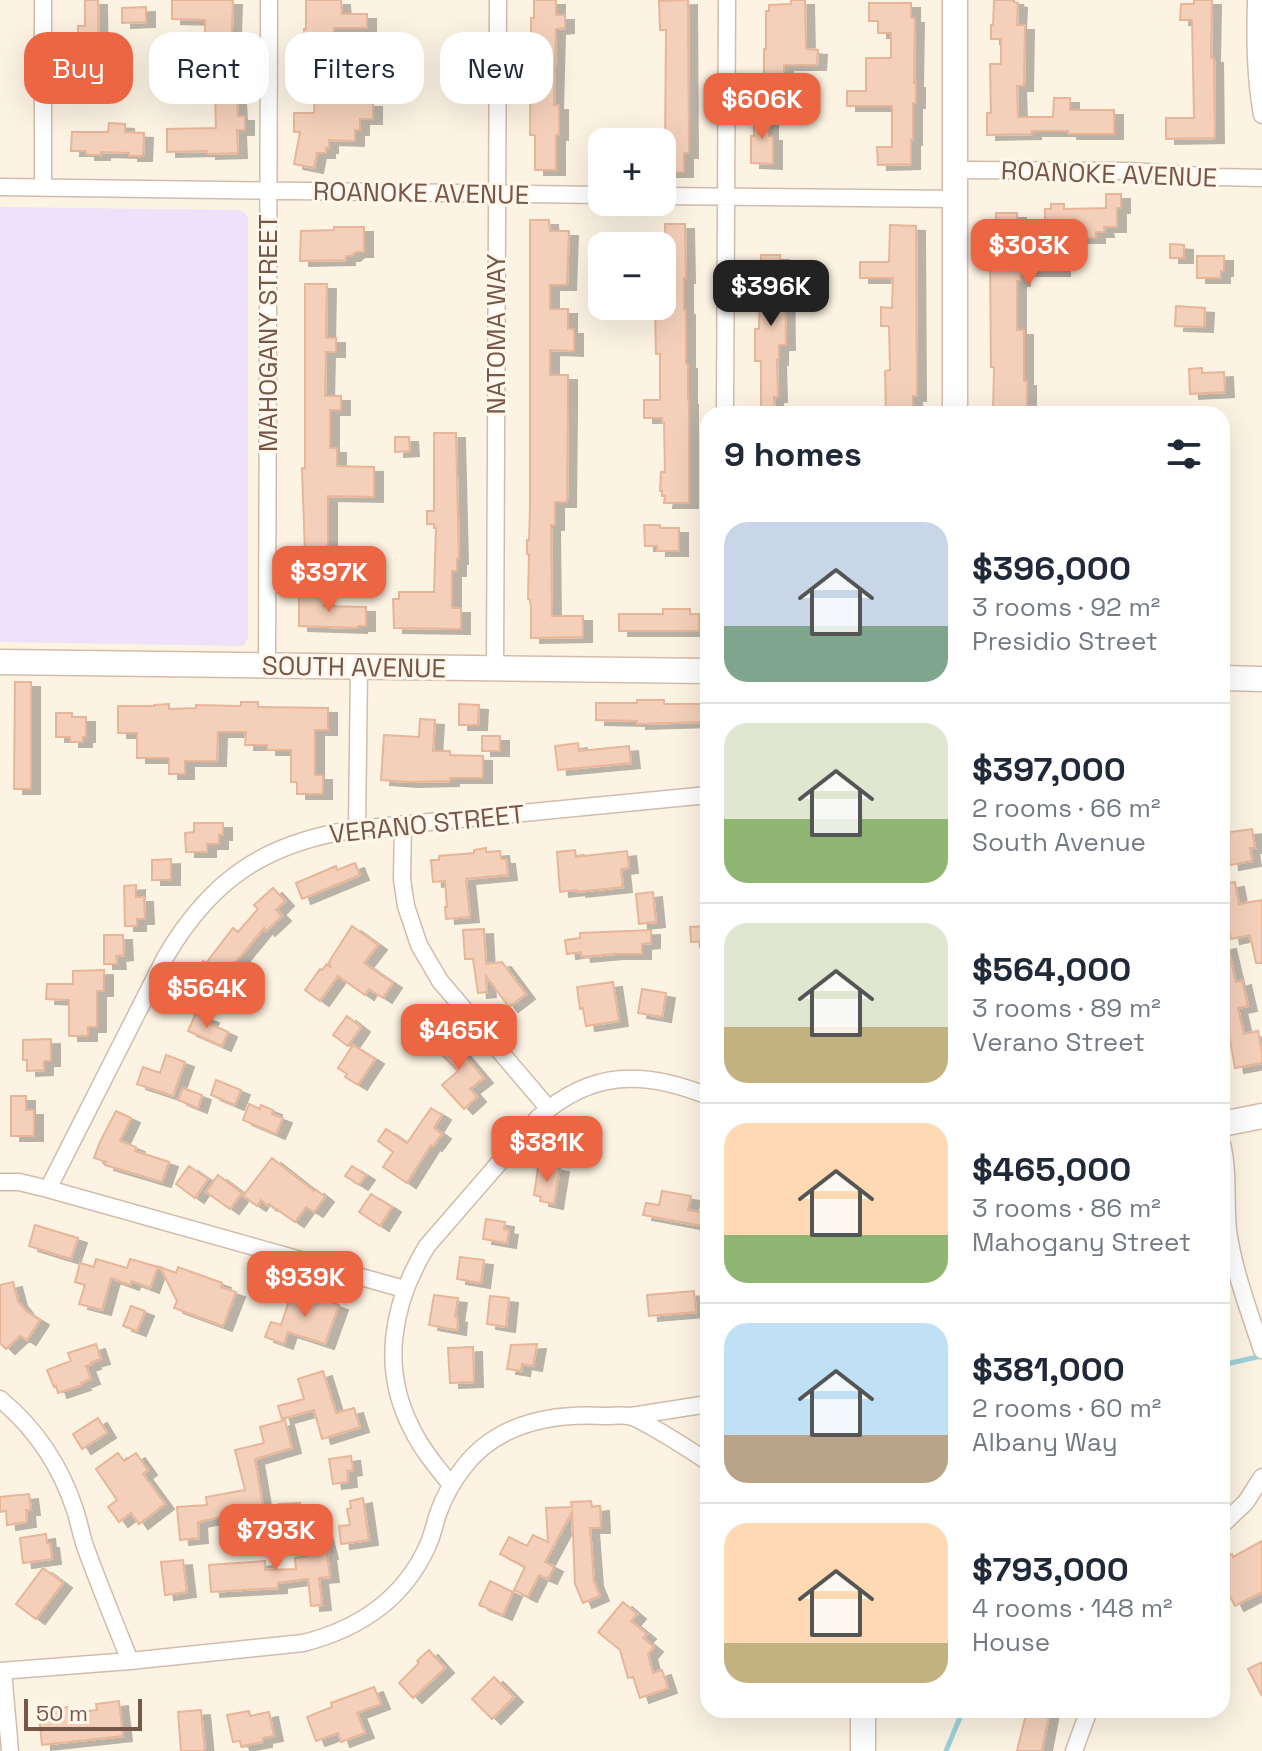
<!DOCTYPE html>
<meta charset="utf-8">
<style>
body{margin:0;font-family:"Space Grotesk",sans-serif;background:#f2f2f3;color:#1f2937;height:100vh;display:flex;flex-direction:column;font-size:30px;white-space:nowrap}
*{box-sizing:border-box;margin:0}
p{font-size:26px;color:#747a83}
.icon{flex:none;width:44px;height:44px;fill:none;stroke:currentColor;stroke-width:2;stroke-linecap:round;stroke-linejoin:round}
.map{position:relative;flex:1;overflow:hidden}
.panel{position:absolute;left:700px;top:406px;width:530px;height:1312px;display:flex;flex-direction:column;background:#fff;border-radius:24px;box-shadow:0 8px 32px #0002}
.panel>*{flex:none}
.top-card{position:absolute;left:24px;top:32px;width:556px;height:72px;display:flex;gap:16px}
.controls{position:absolute;left:588px;top:128px;display:grid;gap:16px}
.controls a{display:grid;place-items:center;width:88px;height:88px;border-radius:16px;background:#fff;box-shadow:0 8px 32px #0002;font-size:40px}
.scale{position:absolute;left:24px;bottom:20px;width:118px;box-sizing:border-box;padding-left:8px;border:4px solid #775848;border-top:0;font-size:22px;line-height:28px;white-space:nowrap;color:#775848;-webkit-text-stroke:6px #fff7eb;paint-order:stroke}
.price{position:absolute;translate:-50% -68px;padding:0 18px;border-radius:16px;background:#ed6643;color:#fff;font-size:26px;line-height:52px;filter:drop-shadow(0 2px 4px #0008)}
.price::after{content:'';position:absolute;left:50%;top:48px;width:24px;height:18px;margin-left:-12px;background:inherit;clip-path:polygon(0 0,100% 0,50% 100%)}
.price.selected{background:#222;color:#fff}
ul{padding:0;list-style:none}
li{display:flex;align-items:center;gap:24px;height:200px;padding:0 24px}
li+li{border-top:2px solid #e0e1e3}
li span{display:grid;place-items:center;flex:none;width:224px;height:160px;border-radius:24px;color:#555}
li>.icon{margin-inline-start:auto}
span .icon{width:96px;height:96px;fill:#fffc;stroke-width:1}
li b{font-size:34px}
h2{display:flex;justify-content:space-between;align-items:center;height:96px;padding:0 24px;font-size:34px}
.pill{padding:0 28px;border-radius:24px;background:#fff;box-shadow:0 8px 32px #0002;font-size:28px;line-height:72px}
.pill.selected{background:#ed6643;color:#fff}
.map>svg:first-child{display:block}
.education{fill:#f0e0fa}
.lines{fill:none;stroke-linecap:round;stroke-linejoin:round}
.stream{stroke:#9dd2da;stroke-width:5}
.building{fill:#f4d0ba;stroke:#e7b699;stroke-width:2;filter:url(#shadow)}
.street-casing{stroke:#d1bcac;stroke-width:19}
.secondary-casing{stroke:#d5bca9;stroke-width:27}
.street{stroke:#fff;stroke-width:16}
.secondary{stroke:#fff;stroke-width:24}
.labels{text-anchor:middle;stroke-width:6;stroke-linejoin:round;paint-order:stroke}
.street-label{font-size:26px;fill:#775848;stroke:#fff7eb}
</style>
<div class="map">
<svg width="1262" height="1751" viewBox="0 0 1262 1751">
<defs>
<filter id="shadow"><feDropShadow dx="9" dy="5" stdDeviation="0" flood-color="#0004"/></filter>
</defs>
<rect width="100%" height="100%" fill="#fdf3e3"/>
<!-- education -->
<path class="education" d="M0,207L239,210L245,213L248,218V639L243,646L0,642Z"/>
<g class="lines">
<!-- stream -->
<path class="stream" d="M1222,1365L1262,1356
M946,1751L963,1710"/>
</g>
<!-- building -->
<path class="building" d="M85,0H98L99,75H108L107,89H98V93H74L75,40H78V26H85Z
M172,0H233L231,57H229L230,98H237L238,116H245V130H237L238,153L207,154V151L167,152V129L216,128L215,92H209L208,44H205V20L172,19Z
M306,0H341L342,14H367V28H334L332,102H373V119H360V130H355V141L329,140V148H326V153H317L314,168L294,164L300,132H294V113H314L315,89H310V84H307V62H303L304,29H306Z
M534,0H556V15H565V28L556,29L554,105H559V135H556V170H535V135H530L531,18H534Z
M688,0L689,153H684V172H663V144H665L666,30H660L659,1Z
M791,0H805L806,49L818,50L817,65H784V109H764V49H766V11H769V5L791,4Z
M994,0H1014V2L1018,3L1017,25H1025L1024,86H1017L1018,117H1053L1054,98H1070V110H1114V134H1068V131H1032V134L987,135V113H991L990,64H1001V39H991V25H993Z
M1194,0H1212L1211,58H1214L1215,138L1166,139V118H1194L1192,20H1180L1181,4H1194Z
M869,3H911V18H915L914,83H916V103H913V140H911V164L878,165L877,147H892V106H847V91H866V58H891V33H878V21H869Z
M146,7V22L122,23V8Z
M754,115H769V136H773V164L751,163V136H754Z
M109,123L125,124V132L144,133L143,156H129V153L101,152V155H86V151H71L72,132H108Z
M1106,194H1121V208H1117V227H1104L1105,232H1096V238H1061V271H1021V281H1017V330H1024V381H1027V411H993L994,367H991L990,255L996,254V213H1017V249H1045V209H1051V204H1064V209L1106,208Z
M530,220H549L550,231H569L567,285H550V309H568V329H574V351L550,350V375H568V405L567,502H555V525H551L552,616H583V637L531,638V608L530,600L528,599L529,554H527V540H529L530,507Z
M665,224H685L686,278H684V310H686V364H688V400H689V503H664L665,496H662V491H660L661,472H665L664,423H662V418H644V400H660V354H656L655,311H659V306H662V272H666Z
M890,225L916,226L917,396H913V414H886L885,371L890,370L889,326H881V307L892,308L893,278H860V262H889Z
M334,227H364V252H356L351,256H346V260L300,261L301,231L334,230Z
M1170,244L1184,245V258H1170Z
M761,255H780V267H785L786,345H779V360H777L778,397H774L775,413L761,414V361H755V329H759Z
M1197,256H1224V271H1221V278H1197Z
M305,284H327L326,338H336V352H326L325,396H341V410H330V448H337V466L374,467V497L328,496V560H325V573H306V569H302V554H305L302,468H305Z
M1176,306L1205,308L1204,327L1175,326Z
M1202,368V373L1224,372L1225,392L1190,394L1189,369Z
M434,433H456L459,559H457V571H452V608H461V629L394,628L393,599H399V592H434L436,528H434V524H427V511H434Z
M395,437H409L410,451L395,452Z
M644,525H660V528H679V551H657V546H645Z
M299,596L325,597L324,606L366,607V626H358V628L299,626Z
M663,609H690V614H699V631H619V614H663Z
M15,682H31V789H14Z
M637,700H664V704H702V722L637,724V721L596,720V703H637Z
M241,702H258V707L328,708V730H315V775H323V794H297V782H291V750H267V745H245L246,732H218L217,761H185V774H169V758H137V733H118V706H154V705L169,704V709L196,708V705L241,706Z
M459,704L479,705L478,725H459Z
M56,713H72V717H86V737H83V742H70V737H56Z
M420,719L435,720L433,751H450V755L483,756V778H450V781L409,782L381,780L384,735L419,737Z
M482,736H500V751H482Z
M578,743L579,751L629,746L631,763L558,770L555,746Z
M194,823H223V835H219V844H207V852H186L185,833L194,832Z
M1252,829L1255,848H1250L1252,861L1230,865L1229,857L1224,858L1222,833Z
M486,848V852L500,851L501,859H506L508,875L466,879L470,917L446,919L445,907H447L445,881L433,882L431,860H439V856L474,853V850Z
M575,850L576,857L627,851L629,868L621,869L623,887L577,892V890L560,892L557,852Z
M171,859V880H152V860Z
M355,863L360,875L302,899L296,883L336,866L337,870Z
M1235,882L1239,904L1262,900V963H1256L1250,935L1231,939L1227,918L1222,919V884Z
M136,885V897H144L145,919H137V926H125L124,886Z
M273,888L285,901L276,910L282,916L266,931L264,928L226,974L232,977L220,997L213,993L206,1005L193,998L200,984L193,980L203,961L206,963L233,928L238,932L258,909L254,905Z
M653,892L656,922L639,924L636,894Z
M352,926L378,945L364,963L393,983L383,998L369,989L365,995L338,976L320,1001L305,990L320,969L322,970L327,964L331,968L329,962Z
M708,926V941L691,942L690,927Z
M484,929L486,964L502,962L526,994L509,1007L486,976L487,992L478,993L473,959H465L463,930Z
M651,930V943L642,944V954H615L582,957L581,952L567,954L565,940L580,938V933Z
M104,935H123L124,955L116,956L117,964H104Z
M1227,944L1236,982L1242,980L1248,1006L1238,1008L1244,1034L1258,1031L1262,1052V1063L1235,1068L1226,1017L1222,1018V945Z
M104,970V991H97V1027H88V1036H69V1000L46,999L47,984H73V971Z
M613,982L619,1021L586,1026L583,1008L580,1009L577,987Z
M642,989L666,993L662,1017L638,1013Z
M196,1013L210,1018L208,1023L228,1032L222,1046L188,1031Z
M347,1016L361,1027L348,1046L333,1035Z
M445,1032L484,1078L470,1089L477,1097L464,1109L442,1085L458,1071L432,1045Z
M51,1039V1061H44V1070L27,1071V1060H23V1040Z
M353,1045L375,1059L358,1085L345,1077L347,1074L338,1068Z
M166,1055L185,1062L173,1096L137,1084L143,1067L160,1073Z
M216,1080L241,1090L235,1105L211,1095Z
M183,1088L202,1095L198,1108L178,1100Z
M11,1096H26V1110H34V1136H11Z
M249,1104L260,1109L261,1105L273,1110L272,1114L283,1118L276,1134L243,1120Z
M431,1108L442,1115L434,1128L442,1134L433,1146L431,1145L407,1183L383,1167L393,1152L378,1141L386,1129L407,1143Z
M116,1111L131,1118L120,1141L136,1147L135,1151L169,1162L162,1182L105,1165L106,1162L94,1158L100,1142Z
M272,1158L314,1191L315,1189L325,1197L314,1212L306,1207L295,1222L269,1204L268,1206L261,1200L257,1206L243,1196Z
M548,1165L560,1167L554,1204L540,1201L541,1197L534,1195L538,1168L547,1170Z
M189,1166L208,1179L195,1198L176,1184Z
M352,1166L366,1175L359,1185L345,1176Z
M218,1175L242,1193L230,1209L206,1192Z
M662,1191L691,1196L688,1210L704,1213L702,1226L643,1215L646,1203L659,1205Z
M371,1194L392,1207L380,1226L359,1212Z
M486,1219L505,1222L504,1229L509,1230L507,1243L483,1239Z
M35,1225L78,1238L71,1259L29,1246Z
M460,1257L484,1260L481,1283L457,1279Z
M96,1259L127,1268L130,1259L158,1267L150,1288L132,1281L130,1285L111,1278L102,1310L79,1304L85,1285L75,1282L80,1263L94,1267Z
M160,1267L176,1273L178,1267L222,1283L221,1287L236,1292L223,1326L174,1308L177,1301Z
M13,1282L18,1301L26,1311L40,1320L27,1340L20,1336L6,1349L0,1343V1285Z
M293,1289L339,1305L325,1344L288,1332L284,1344L265,1337L271,1322L281,1325Z
M694,1291L696,1312L649,1316L647,1295Z
M434,1295L458,1298L455,1317L458,1318L457,1330L429,1325Z
M490,1296L509,1298L506,1327L487,1324Z
M131,1306L145,1311L137,1331L123,1326Z
M96,1344L101,1359L91,1362L92,1364L86,1366L91,1379L81,1383L82,1385L58,1393L56,1386L54,1387L47,1370L71,1361L68,1353Z
M537,1344L533,1366L522,1364L521,1371L507,1369L511,1345Z
M473,1347L474,1382L450,1383L448,1348Z
M323,1371L336,1413L354,1408L360,1427L322,1439L314,1410L282,1419L278,1406L304,1399L298,1379Z
M98,1418L107,1433L82,1449L73,1434Z
M285,1420L292,1448L255,1459L263,1506L229,1511L230,1515L198,1522L199,1538L180,1540L177,1507L207,1505L206,1497L245,1490L235,1450L264,1443L260,1427Z
M118,1453L124,1461L136,1453L148,1470L143,1474L165,1504L139,1524L131,1513L119,1522L108,1507L117,1500L96,1469Z
M351,1456L353,1470L347,1471L348,1482L333,1484L329,1459Z
M29,1494L31,1510H26L27,1522L7,1525L6,1511L0,1512V1497Z
M363,1498L369,1540L341,1544L339,1526L350,1525L347,1509L351,1508L350,1501Z
M591,1501L592,1507L600,1506L601,1528H590L594,1581L600,1596L583,1603L575,1584L572,1512L545,1562L554,1567L548,1579L539,1575L528,1597L514,1590L525,1567L500,1554L509,1537L527,1546L533,1535L548,1542L546,1508L572,1507L571,1502Z
M300,1503L302,1532L281,1533L279,1504Z
M323,1531L329,1554H327L330,1577L319,1578L322,1605L311,1606L308,1579L278,1583V1588L211,1592L209,1565L265,1561V1570L296,1569L295,1558L308,1556L306,1533Z
M46,1534L47,1543H50L52,1559L23,1563L20,1538Z
M1262,1541V1592L1235,1606L1222,1581V1559L1232,1554L1233,1557Z
M183,1560L187,1592L165,1595L161,1562Z
M43,1568L63,1583L36,1619L16,1604Z
M490,1581L513,1592L503,1615L479,1605Z
M623,1602L637,1614L631,1621L647,1634L643,1638L654,1647L648,1654L653,1673L662,1670L668,1688L640,1698L633,1677L628,1678L620,1650L598,1632Z
M429,1650L445,1668L413,1698L399,1683L419,1663L417,1661Z
M1262,1662V1696L1248,1669Z
M494,1677L514,1697L492,1719L472,1699Z
M374,1687L381,1704L357,1713L365,1733L341,1742L338,1733L316,1741L307,1717L332,1707L331,1703Z
M119,1701L123,1736L42,1745L39,1716L53,1714V1709L68,1707L69,1713L97,1710L96,1704Z
M201,1710L205,1751H181L178,1712Z
M1027,1710H1050L1042,1751H1017Z
M249,1711L250,1716L269,1712L274,1736L263,1738V1742L241,1746L240,1741L233,1742L227,1715Z"/>
<g class="lines">
<defs>
<path id="street" d="M43,0V188
M1256,0C1255,39 1255,76 1262,115
M956,170L1131,171L1218,177L1262,178
M0,187L602,195
M662,196L955,199
M725,414L727,0
M267,666L269,0
M495,668L498,0
M403,824L402,879L406,906L419,945L440,981L549,1109
M357,829L359,667
M1222,1144C1229,1172 1225,1202 1228,1231C1234,1271 1249,1311 1262,1350
M0,1182H19L48,1189L404,1289
M48,1189L166,956C212,878 267,842 357,829L708,795
M0,1399C35,1428 61,1467 75,1510C79,1522 81,1534 85,1546C99,1585 115,1623 130,1661
M631,1416L708,1404
M451,1485C437,1467 422,1450 412,1429C380,1368 392,1303 427,1246L538,1118C591,1070 644,1070 708,1096
M1222,1525L1246,1502L1262,1477
M0,1671L130,1661L303,1643C359,1629 404,1599 428,1545C433,1534 435,1522 439,1511C445,1495 453,1481 463,1468C497,1423 552,1413 605,1416C613,1416 622,1415 629,1416C642,1419 695,1453 708,1462
M3,1671L10,1751
M1074,1751L1089,1710"/>
<path id="secondary" d="M955,414V0
M0,662L708,671
M1222,678L1262,679
M1222,1124L1262,1116
M863,1710V1751"/>
</defs>
<!-- street casing -->
<use href="#street" class="street-casing"/>
<!-- secondary casing -->
<use href="#secondary" class="secondary-casing"/>
<!-- street -->
<use href="#street" class="street"/>
<!-- secondary -->
<use href="#secondary" class="secondary"/>
</g>
<g class="labels">
<!-- street labels -->
<g class="street-label">
<text transform="translate(1109 174) rotate(2)" y="9">ROANOKE AVENUE</text>
<text transform="translate(421 193) rotate(1)" y="9">ROANOKE AVENUE</text>
<text transform="translate(268 333) rotate(-90)" y="9">MAHOGANY STREET</text>
<text transform="translate(496 334) rotate(-90)" y="9">NATOMA WAY</text>
<text transform="translate(354 667) rotate(1)" y="9">SOUTH AVENUE</text>
<text transform="translate(427 824) rotate(-6)" y="9">VERANO STREET</text>
</g>
</g>
</svg>
<div class="controls">
<a>+</a>
<a>−</a>
</div>
<div class="scale">50 m</div>
<b class="price" style="left:762px;top:141px">$606K</b>
<b class="price" style="left:1029px;top:287px">$303K</b>
<b class="price selected" style="left:771px;top:328px">$396K</b>
<b class="price" style="left:329px;top:614px">$397K</b>
<b class="price" style="left:207px;top:1030px">$564K</b>
<b class="price" style="left:459px;top:1072px">$465K</b>
<b class="price" style="left:547px;top:1184px">$381K</b>
<b class="price" style="left:305px;top:1319px">$939K</b>
<b class="price" style="left:276px;top:1572px">$793K</b>
<div class="top-card">
<a class="pill selected">Buy</a>
<a class="pill">Rent</a>
<a class="pill">Filters</a>
<a class="pill">New</a>
</div>
<section class="panel">
<h2>9 homes<svg class="icon" aria-label="filters" viewBox="0 0 24 24"><path d="M4 7h16M4 17h16"/><circle cx="9" cy="7" r="2"/><circle cx="15" cy="17" r="2"/></svg></h2>
<ul>
<li><span style="background:linear-gradient(#c9d6e8 65%,#7fa58c 0)"><svg class="icon" aria-label="home" viewBox="0 0 24 24"><path d="M3 11l9-7 9 7M6 9v11h12V9"/></svg></span><div><b>$396,000</b><p>3 rooms · 92 m²</p><p>Presidio Street</p></div></li>
<li><span style="background:linear-gradient(#dfe7d0 60%,#8fb573 0)"><svg class="icon" aria-label="home" viewBox="0 0 24 24"><path d="M3 11l9-7 9 7M6 9v11h12V9"/></svg></span><div><b>$397,000</b><p>2 rooms · 66 m²</p><p>South Avenue</p></div></li>
<li><span style="background:linear-gradient(#dfe7d0 65%,#c2b280 0)"><svg class="icon" aria-label="home" viewBox="0 0 24 24"><path d="M3 11l9-7 9 7M6 9v11h12V9"/></svg></span><div><b>$564,000</b><p>3 rooms · 89 m²</p><p>Verano Street</p></div></li>
<li><span style="background:linear-gradient(#ffd9b3 70%,#8fb573 0)"><svg class="icon" aria-label="home" viewBox="0 0 24 24"><path d="M3 11l9-7 9 7M6 9v11h12V9"/></svg></span><div><b>$465,000</b><p>3 rooms · 86 m²</p><p>Mahogany Street</p></div></li>
<li><span style="background:linear-gradient(#bfe0f5 70%,#b9a48a 0)"><svg class="icon" aria-label="home" viewBox="0 0 24 24"><path d="M3 11l9-7 9 7M6 9v11h12V9"/></svg></span><div><b>$381,000</b><p>2 rooms · 60 m²</p><p>Albany Way</p></div></li>
<li><span style="background:linear-gradient(#ffd9b3 75%,#c2b280 0)"><svg class="icon" aria-label="home" viewBox="0 0 24 24"><path d="M3 11l9-7 9 7M6 9v11h12V9"/></svg></span><div><b>$793,000</b><p>4 rooms · 148 m²</p><p>House</p></div></li>
</ul>
</section>
</div>
